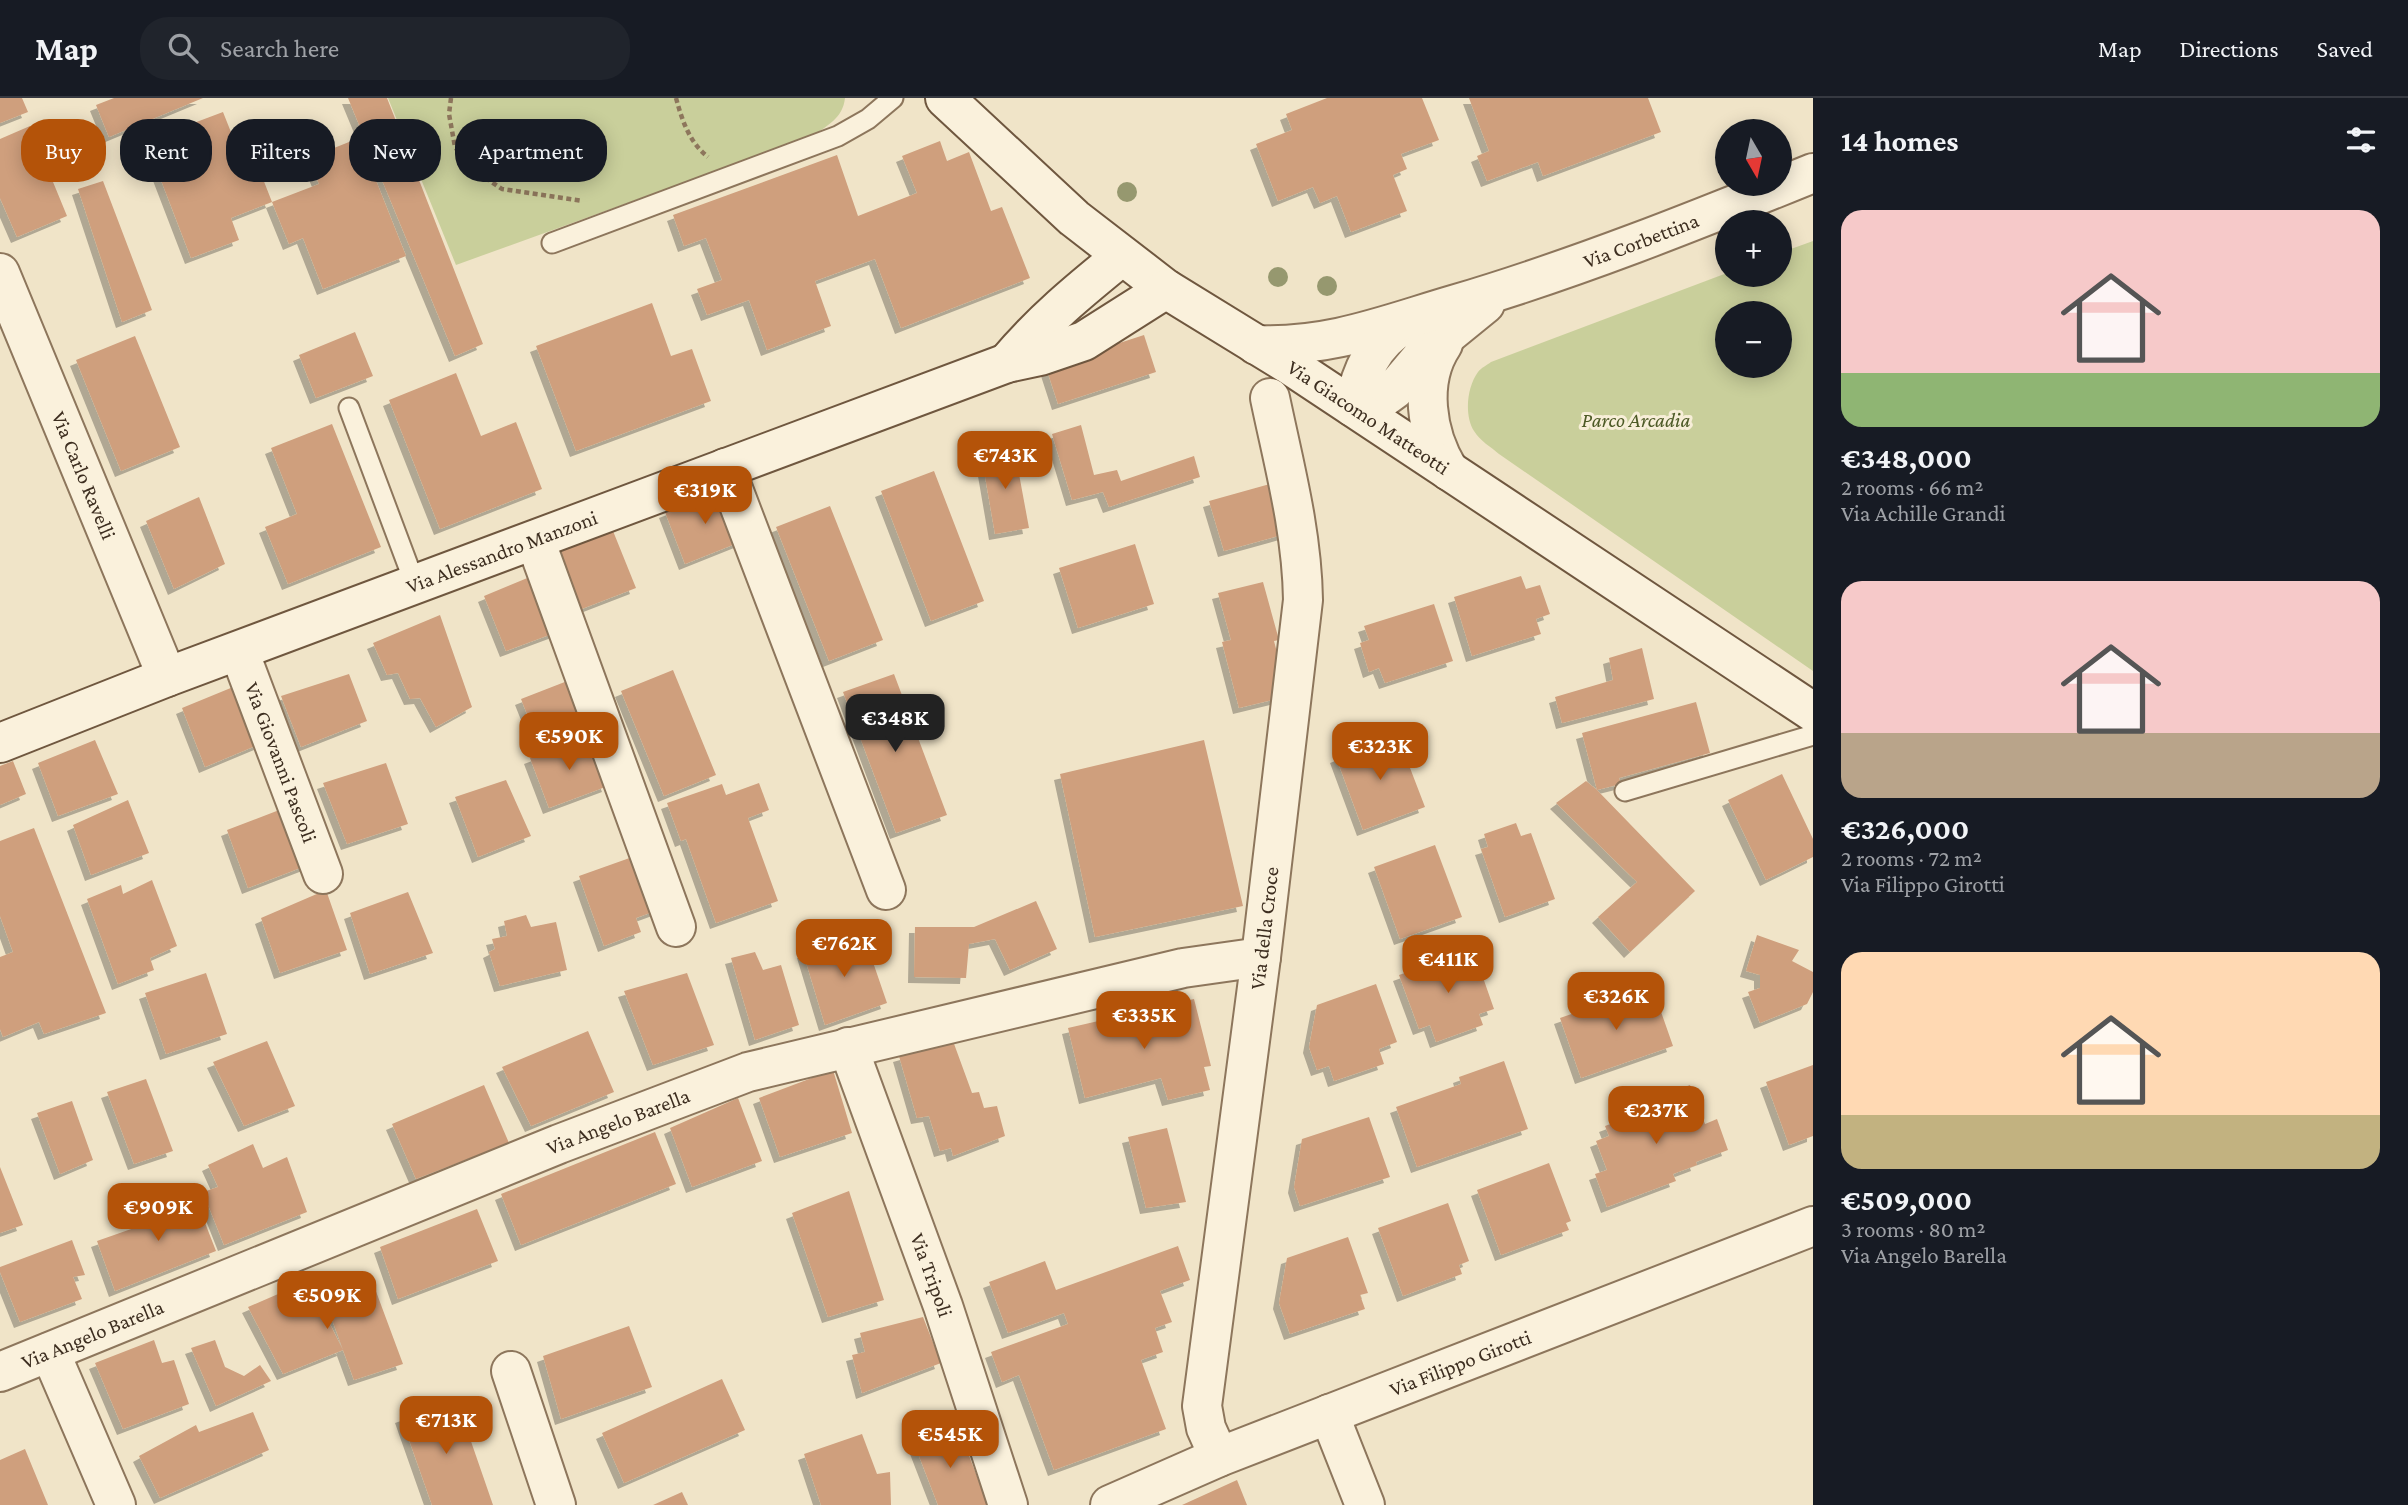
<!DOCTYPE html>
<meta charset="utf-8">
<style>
body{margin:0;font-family:"Crimson Pro",serif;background:#20242c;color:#f1f3f6;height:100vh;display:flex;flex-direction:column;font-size:26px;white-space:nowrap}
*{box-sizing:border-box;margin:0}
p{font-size:23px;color:#9ea1a6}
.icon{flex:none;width:38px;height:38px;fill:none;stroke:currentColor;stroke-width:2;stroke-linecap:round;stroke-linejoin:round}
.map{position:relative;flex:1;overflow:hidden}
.panel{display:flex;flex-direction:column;background:#171b24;width:595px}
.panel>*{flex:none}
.top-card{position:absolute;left:21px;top:21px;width:665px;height:63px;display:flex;gap:14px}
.needle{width:46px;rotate:171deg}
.controls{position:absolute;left:1715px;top:21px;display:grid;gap:14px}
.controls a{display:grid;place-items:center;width:77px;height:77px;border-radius:50%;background:#171b24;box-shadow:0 4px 18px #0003;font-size:35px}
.price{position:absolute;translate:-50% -60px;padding:0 16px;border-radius:14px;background:#b45309;color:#fff;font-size:23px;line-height:46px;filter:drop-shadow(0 2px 4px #0008)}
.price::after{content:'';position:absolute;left:50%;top:42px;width:21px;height:16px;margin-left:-10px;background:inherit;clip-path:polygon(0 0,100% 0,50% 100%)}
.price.on{background:#222;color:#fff}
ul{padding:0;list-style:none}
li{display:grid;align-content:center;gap:14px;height:371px;padding:0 28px}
li span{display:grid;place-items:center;height:217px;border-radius:21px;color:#555}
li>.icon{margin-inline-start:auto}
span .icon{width:126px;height:126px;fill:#fffc;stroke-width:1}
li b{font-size:30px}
h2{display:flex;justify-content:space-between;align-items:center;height:84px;padding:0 28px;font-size:30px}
.tag{padding:0 24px;border-radius:28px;background:#171b24;box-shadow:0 4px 18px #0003;font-size:24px;line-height:63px}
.tag.on{background:#b45309;color:#fff}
header{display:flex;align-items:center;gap:42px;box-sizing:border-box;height:98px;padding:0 35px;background:#171b24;border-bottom:2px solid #363941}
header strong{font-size:33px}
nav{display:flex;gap:38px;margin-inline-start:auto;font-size:24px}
.search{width:490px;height:63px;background:#20242c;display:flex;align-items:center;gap:18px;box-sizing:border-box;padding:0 24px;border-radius:28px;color:#9ea1a6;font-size:26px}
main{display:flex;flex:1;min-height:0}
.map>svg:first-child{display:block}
.green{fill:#c9cf9b;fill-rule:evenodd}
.building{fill:#cf9f7d;filter:url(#shadow)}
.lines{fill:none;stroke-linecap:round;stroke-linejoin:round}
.lane-casing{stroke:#8d765c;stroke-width:23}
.street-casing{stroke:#8d765c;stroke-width:42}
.secondary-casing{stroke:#6f573f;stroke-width:42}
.path{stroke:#8d765c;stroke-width:4.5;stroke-dasharray:5 3.5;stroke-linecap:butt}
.lane{stroke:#faf1dc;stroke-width:19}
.street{stroke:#faf1dc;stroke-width:38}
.secondary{stroke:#faf1dc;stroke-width:38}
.tree{fill:#96986f}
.labels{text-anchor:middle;stroke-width:6;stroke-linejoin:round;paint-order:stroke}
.street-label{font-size:21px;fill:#3d2e20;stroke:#f7eed8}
.park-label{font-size:21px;font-style:italic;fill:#4d5a26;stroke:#f7eed8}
</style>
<header>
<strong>Map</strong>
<div class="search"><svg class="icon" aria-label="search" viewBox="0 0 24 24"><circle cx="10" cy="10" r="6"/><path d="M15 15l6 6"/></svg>Search here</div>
<nav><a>Map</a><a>Directions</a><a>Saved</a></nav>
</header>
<main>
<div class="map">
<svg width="1813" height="1407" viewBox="0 0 1813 1407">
<defs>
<filter id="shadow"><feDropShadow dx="-6" dy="6" stdDeviation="0" flood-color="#0004"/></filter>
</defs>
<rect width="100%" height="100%" fill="#f0e4c8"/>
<!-- green -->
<path class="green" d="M388,0H845C843,20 827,28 812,38L456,167Z
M1813,143V573L1499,356C1491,349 1480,343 1474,333C1464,317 1467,289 1478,274C1481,270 1487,267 1491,264L1727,175L1780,177V155ZM1727,215H1780V268H1727Z"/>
<!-- building -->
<path class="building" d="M0,0H22L28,14L0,25Z
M114,0H203L109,39L96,7Z
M348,0H387L483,246L455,258Z
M1327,0H1422L1439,42L1401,56L1407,71L1393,77L1407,113L1351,134L1337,98L1320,105L1313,89L1278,103L1256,46L1292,32L1286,16Z
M1469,0H1648L1661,34L1543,78L1538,64L1487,83L1477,58L1489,53Z
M223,14L242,62L254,58L272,104L231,120L239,142L191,160L146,43Z
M30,28L67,118L17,139L0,100V41Z
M359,40L406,158L323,191L303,140L289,146L272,104L319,86L309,60Z
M940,43L947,63L969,54L991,113L1002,109L1030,180L901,230L875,161L815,183L831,228L767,252L749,202L707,217L697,191L722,182L706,140L684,148L673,117L837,57L858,118L917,95L902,58Z
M103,83L152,212L122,224L78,91Z
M652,205L671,258L692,251L711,303L576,353L536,248Z
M355,234L373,278L316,300L299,257Z
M1144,237L1156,274L1058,306L1046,269Z
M135,238L180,349L121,373L76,262Z
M456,275L481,338L516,324L542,391L440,431L389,302Z
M332,326L381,449L288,486L265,429L297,416L271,350Z
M1081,327L1094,377L1117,372L1121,383L1194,358L1200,379L1109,409L1103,394L1072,402L1052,336Z
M1014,349L1029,430L995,436L981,355Z
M934,373L984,503L931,523L881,393Z
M1277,384L1292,434L1224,453L1209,403Z
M724,391L745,442L685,466L665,414Z
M199,399L225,466L174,491L146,423Z
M830,408L883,542L829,563L776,429Z
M613,433L636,490L579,512L556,455Z
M1135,446L1154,506L1078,530L1059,470Z
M537,476L557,534L506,553L484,498Z
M1521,478L1526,491L1540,487L1550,516L1536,521L1541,536L1472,558L1454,499Z
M1263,484L1279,542L1274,543L1286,589L1276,601L1239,610L1222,544L1231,542L1218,495Z
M1434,506L1453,563L1385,585L1379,570L1369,574L1360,545L1369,542L1364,528Z
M440,517L472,609L436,629L420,600L410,601L398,575L387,577L373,545Z
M1642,550L1654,601L1562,625L1555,599L1613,582L1609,560Z
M673,572L716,677L664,698L621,593Z
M349,576L367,623L301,649L281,598Z
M894,576L947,717L896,735L843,594Z
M575,580L592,625L539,646L521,601Z
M238,587L260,646L205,669L182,610Z
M1696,604L1710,655L1619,680L1621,686L1597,692L1695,793L1630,854L1598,819L1637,784L1556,705L1586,683L1597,692L1582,635Z
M1397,636L1425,709L1363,732L1336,659Z
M589,638L608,688L549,710L530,660Z
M95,642L118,696L58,718L38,665Z
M1204,642L1243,808L1095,839L1060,676Z
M13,663L26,696L0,707V668Z
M386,665L408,726L347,746L323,685Z
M1782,676L1813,741V759L1766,782L1728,702Z
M506,682L531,738L478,759L455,699Z
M759,685L769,712L748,720L778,803L716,825L686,741L681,743L667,705L722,686L726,697Z
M128,702L149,755L91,777L73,727Z
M287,709L308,767L248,790L227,732Z
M1516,725L1521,738L1531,735L1555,801L1505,819L1481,751L1488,749L1484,736Z
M34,730L106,915L44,936L39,924L3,939L0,931V859L13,854L0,818V743Z
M1435,747L1462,819L1400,841L1374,769Z
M638,757L658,812L636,820L641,834L604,848L579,778Z
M152,782L177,848L150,860L154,872L118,886L87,801L121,787L123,796Z
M326,792L347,852L280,875L261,820Z
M408,794L433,855L370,876L350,815Z
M1036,803L1057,851L1010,872L995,841L969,846L966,880L914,879L915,829H974Z
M526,817L531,829L556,824L567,872L500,888L489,854L495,851L492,841L507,838L504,823Z
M1757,837L1799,852L1792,863L1813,874V894L1807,906L1760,925L1748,894L1760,890V877L1746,873Z
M864,838L887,905L825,927L803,854Z
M1473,851L1494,911L1479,916L1483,927L1436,944L1430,927L1419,931L1399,877Z
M755,854L763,872L781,867L799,927L755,942L731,860Z
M206,875L227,936L166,956L145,895Z
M687,875L714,947L653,967L624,893Z
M1376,886L1397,944L1379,951L1384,966L1334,983L1329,968L1317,972L1309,949L1317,907Z
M1652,888L1673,948L1581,980L1560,920Z
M1194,901L1211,968L1204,969L1210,992L1168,1002L1161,980L1085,1000L1068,930Z
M588,933L614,994L531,1028L502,969Z
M267,943L295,1008L244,1028L213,964Z
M953,943L972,995L979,994L984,1010L997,1008L1005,1038L953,1058L951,1050L940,1053L929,1018L917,1020L899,958Z
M1504,963L1528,1031L1417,1069L1396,1009L1461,986L1459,979Z
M1813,967V1038L1789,1047L1766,984Z
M833,972L852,1035L780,1059L759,1000Z
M146,981L173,1053L134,1066L107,994Z
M484,987L509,1045L416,1081L392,1026Z
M1690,987L1705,1026L1717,1021L1728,1052L1696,1064L1697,1067L1673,1076L1676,1083L1607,1109L1595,1076L1607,1072L1596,1043L1609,1038L1605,1028L1643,1014L1640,1005Z
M738,1000L762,1063L692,1089L670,1030Z
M72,1003L93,1062L60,1076L37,1015Z
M1369,1019L1390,1079L1300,1108L1294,1089L1302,1041Z
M1167,1030L1186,1104L1146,1110L1128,1039Z
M655,1034L676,1086L521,1147L501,1096Z
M253,1046L263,1070L287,1059L307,1114L224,1147L203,1094L218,1089L208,1067Z
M1549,1065L1571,1123L1566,1125L1569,1132L1501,1157L1477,1092Z
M0,1069L23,1127L0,1135Z
M849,1093L884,1202L828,1219L792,1115Z
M193,1094L216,1153L115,1193L97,1143L154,1123L151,1110Z
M1448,1105L1469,1163L1459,1167L1462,1176L1403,1198L1378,1130Z
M477,1111L498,1163L398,1201L380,1149Z
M1348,1139L1368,1195L1360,1197L1365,1211L1290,1236L1279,1205L1287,1160Z
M72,1142L85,1177L73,1179L82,1201L20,1224L0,1174V1169Z
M1178,1148L1190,1182L1160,1193L1172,1224L1155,1230L1163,1254L1141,1262L1166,1331L1054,1372L1019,1277L1002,1284L991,1254L1068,1226L1064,1215L1008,1235L989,1184L1045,1163L1056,1192Z
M308,1183L343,1252L328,1210L374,1188L403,1266L354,1282L343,1252L283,1276L248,1209Z
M923,1219L941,1265L862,1295L852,1257L865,1254L860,1235Z
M629,1228L652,1289L561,1321L543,1258Z
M154,1242L162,1265L174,1262L189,1306L123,1331L95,1265Z
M215,1242L225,1269L244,1278L260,1267L271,1283L216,1308L191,1250Z
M722,1281L745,1332L624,1385L602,1335Z
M456,1300L493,1407H432L401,1319Z
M253,1314L269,1352L160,1400L139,1358L196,1327L199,1334Z
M958,1329L988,1407H938L914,1345Z
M862,1336L877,1376L890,1374L891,1407H821L804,1356Z
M25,1351L48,1407H0V1362Z
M1237,1382L1247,1407H1182Z
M682,1394L688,1407H653Z"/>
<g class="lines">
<defs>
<path id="lane" d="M552,145L838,38L868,21L893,0
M349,310L415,486
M1625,693L1813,637"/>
<g id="street">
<path id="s1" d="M0,175L167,579"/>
<path d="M1404,227C1372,245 1361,275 1353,309L1371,306L1383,300L1394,292L1426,254L1485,206"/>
<path d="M1443,246C1418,283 1426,336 1449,373"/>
<path id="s2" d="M1256,247C1329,250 1385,227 1453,207C1575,171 1695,123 1813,75"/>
<path d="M725,370L886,792"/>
<path d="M535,442L676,829"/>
<path id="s3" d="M239,553L323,776"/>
<path id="s4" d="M848,949L943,1208L1008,1407"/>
<path d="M50,1254L116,1407"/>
<path d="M511,1273L556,1407"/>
<path id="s5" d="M0,1274L559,1046L748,974L1183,870L1261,859"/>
<path d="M1329,1316L1365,1407"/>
<path id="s6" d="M1219,1359L1206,1330L1202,1308L1261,859L1303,502C1302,433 1284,367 1270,300"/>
<path id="s7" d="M1110,1407L1219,1359L1813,1128"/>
</g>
<g id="secondary">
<path id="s8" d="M945,0L1074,120L1166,191L1288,266L1813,614"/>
<path d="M1007,265C1041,224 1080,192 1122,158"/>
<path id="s9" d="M0,645L167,579L1007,265L1040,258L1084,243L1166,191"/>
</g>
</defs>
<!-- lane casing -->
<use href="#lane" class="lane-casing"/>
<!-- street casing -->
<use href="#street" class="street-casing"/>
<!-- secondary casing -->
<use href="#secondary" class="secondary-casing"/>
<!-- path -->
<path class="path" d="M451,0L449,16L455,49L471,70L502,91L583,103
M676,0C682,22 689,44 708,59"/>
<!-- lane -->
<use href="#lane" class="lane"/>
<!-- street -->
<use href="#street" class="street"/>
<!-- secondary -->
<use href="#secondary" class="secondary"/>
</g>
<!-- trees -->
<g class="tree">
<circle cx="1127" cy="94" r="10"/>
<circle cx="1278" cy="179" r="10"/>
<circle cx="1327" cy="188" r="10"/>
</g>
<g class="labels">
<!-- street labels -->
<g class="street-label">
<text dy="7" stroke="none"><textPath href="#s2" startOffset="401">Via Corbettina</textPath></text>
<text dy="7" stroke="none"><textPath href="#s8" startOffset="532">Via Giacomo Matteotti</textPath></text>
<text dy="7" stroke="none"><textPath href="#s1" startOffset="219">Via Carlo Ravelli</textPath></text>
<text dy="7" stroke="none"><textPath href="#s9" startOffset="537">Via Alessandro Manzoni</textPath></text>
<text dy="7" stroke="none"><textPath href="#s3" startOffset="119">Via Giovanni Pascoli</textPath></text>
<text dy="7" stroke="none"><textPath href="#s6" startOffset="536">Via della Croce</textPath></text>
<text dy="7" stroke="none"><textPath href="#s5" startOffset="667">Via Angelo Barella</textPath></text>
<text dy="7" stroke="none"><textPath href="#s4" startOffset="243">Via Tripoli</textPath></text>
<text dy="7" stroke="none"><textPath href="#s5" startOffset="100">Via Angelo Barella</textPath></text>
<text dy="7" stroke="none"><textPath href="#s7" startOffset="378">Via Filippo Girotti</textPath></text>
</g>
<!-- park labels -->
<g class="park-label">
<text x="1636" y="329">Parco Arcadia</text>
</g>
</g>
</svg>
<div class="controls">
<a><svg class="needle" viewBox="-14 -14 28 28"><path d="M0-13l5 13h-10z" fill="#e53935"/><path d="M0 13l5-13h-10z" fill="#9ea1a6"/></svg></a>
<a>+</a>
<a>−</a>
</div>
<b class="price" style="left:1005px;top:393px">€743K</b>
<b class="price" style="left:705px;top:428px">€319K</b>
<b class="price on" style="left:895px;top:656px">€348K</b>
<b class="price" style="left:569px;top:674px">€590K</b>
<b class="price" style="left:1380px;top:684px">€323K</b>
<b class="price" style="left:844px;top:881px">€762K</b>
<b class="price" style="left:1448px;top:897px">€411K</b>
<b class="price" style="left:1616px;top:934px">€326K</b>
<b class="price" style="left:1144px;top:953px">€335K</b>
<b class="price" style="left:1656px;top:1048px">€237K</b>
<b class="price" style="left:158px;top:1145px">€909K</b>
<b class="price" style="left:327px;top:1233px">€509K</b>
<b class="price" style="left:446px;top:1358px">€713K</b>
<b class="price" style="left:950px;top:1372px">€545K</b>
<div class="top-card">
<a class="tag on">Buy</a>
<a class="tag">Rent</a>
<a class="tag">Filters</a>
<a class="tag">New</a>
<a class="tag">Apartment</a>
</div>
</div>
<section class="panel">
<h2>14 homes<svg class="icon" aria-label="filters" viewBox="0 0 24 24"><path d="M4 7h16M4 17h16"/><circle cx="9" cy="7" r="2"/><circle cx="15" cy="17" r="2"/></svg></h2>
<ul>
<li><span style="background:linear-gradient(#f6c9c9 75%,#8fb573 0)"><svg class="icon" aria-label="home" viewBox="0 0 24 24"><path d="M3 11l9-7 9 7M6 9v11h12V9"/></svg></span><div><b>€348,000</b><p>2 rooms · 66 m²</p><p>Via Achille Grandi</p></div></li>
<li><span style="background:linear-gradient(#f6c9c9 70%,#b9a48a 0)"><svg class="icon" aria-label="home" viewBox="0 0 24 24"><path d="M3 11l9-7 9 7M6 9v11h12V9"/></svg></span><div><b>€326,000</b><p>2 rooms · 72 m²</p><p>Via Filippo Girotti</p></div></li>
<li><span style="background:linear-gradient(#ffd9b3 75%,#c2b280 0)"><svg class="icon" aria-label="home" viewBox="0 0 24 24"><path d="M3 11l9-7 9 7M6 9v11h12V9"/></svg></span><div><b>€509,000</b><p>3 rooms · 80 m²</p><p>Via Angelo Barella</p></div></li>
</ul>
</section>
</main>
